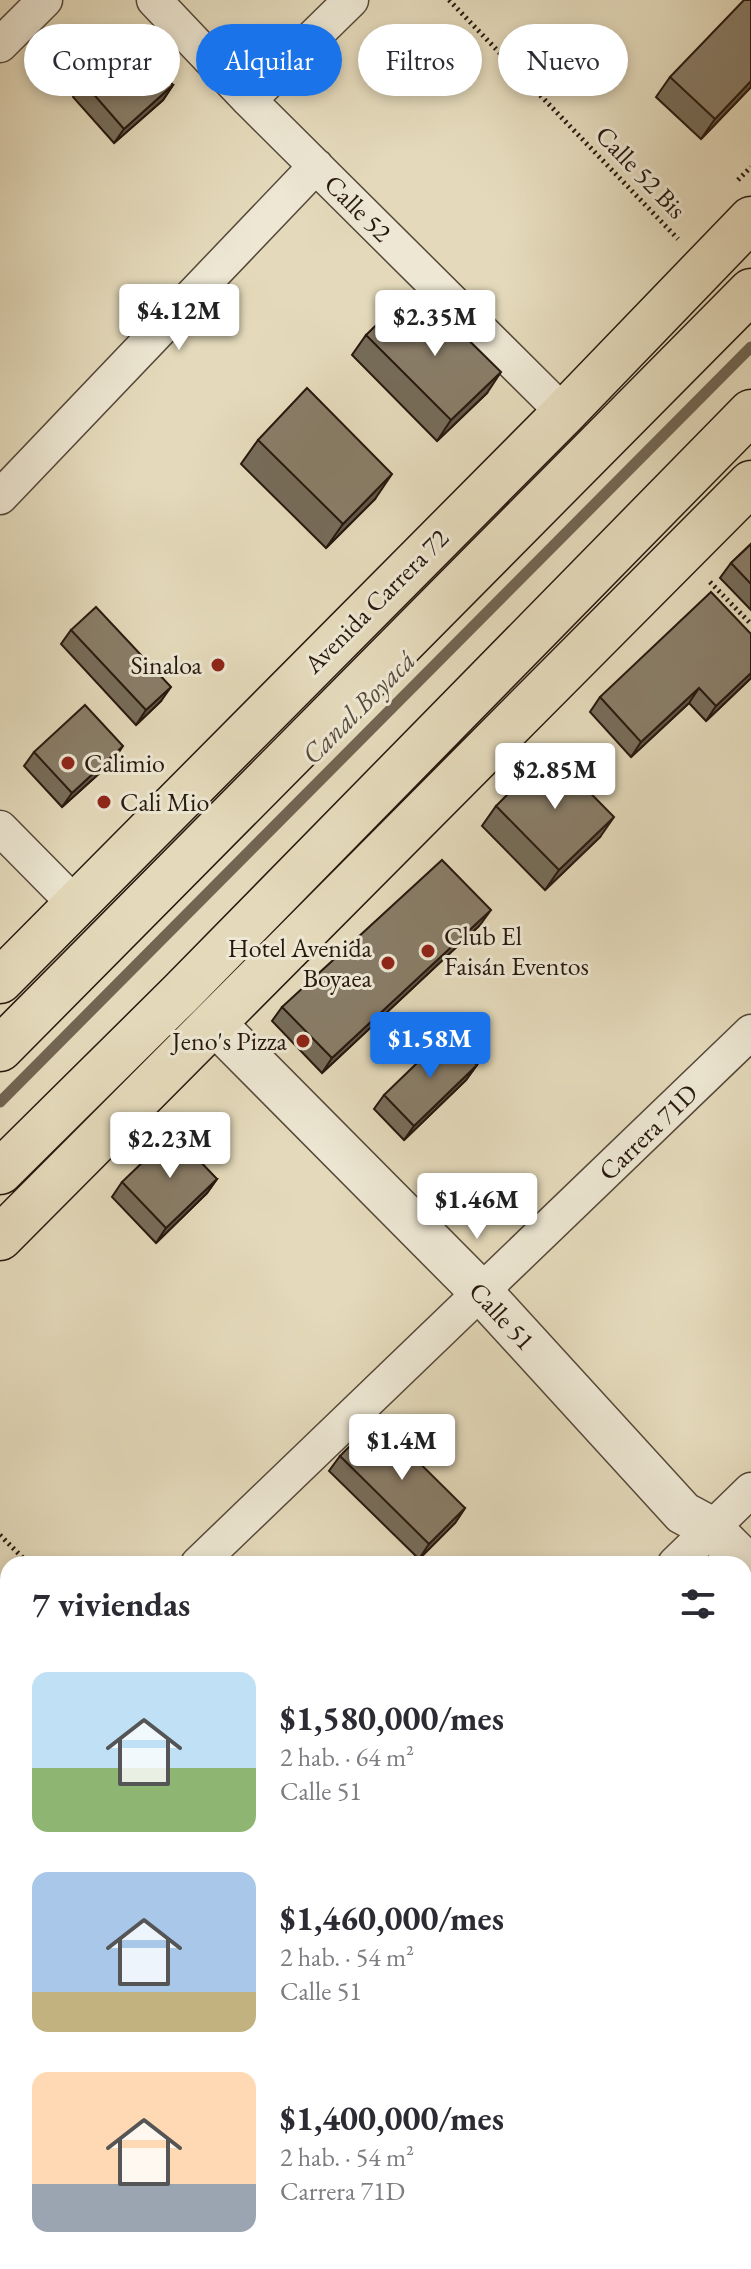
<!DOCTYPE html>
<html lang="es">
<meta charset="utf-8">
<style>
body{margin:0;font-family:"EB Garamond",serif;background:#f2f2f3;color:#2b2b33;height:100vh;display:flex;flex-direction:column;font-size:30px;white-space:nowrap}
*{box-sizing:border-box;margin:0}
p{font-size:26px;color:#7c7c81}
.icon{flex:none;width:44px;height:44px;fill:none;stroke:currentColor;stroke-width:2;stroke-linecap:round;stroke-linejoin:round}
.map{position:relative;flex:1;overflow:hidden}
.panel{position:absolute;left:0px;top:1556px;width:752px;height:714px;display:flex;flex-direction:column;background:#fff;border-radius:24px 24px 0 0;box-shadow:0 4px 12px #0003}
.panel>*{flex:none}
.top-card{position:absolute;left:24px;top:24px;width:704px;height:72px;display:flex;gap:16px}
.price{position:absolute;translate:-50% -68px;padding:0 18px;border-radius:8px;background:#fff;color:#222;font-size:26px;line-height:52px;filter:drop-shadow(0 2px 4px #0008)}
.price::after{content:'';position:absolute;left:50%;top:48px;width:24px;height:18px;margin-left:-12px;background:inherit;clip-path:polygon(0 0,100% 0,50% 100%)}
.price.current{background:#1a73e8;color:#fff}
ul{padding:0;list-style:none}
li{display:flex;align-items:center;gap:24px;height:200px;padding:0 32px}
li span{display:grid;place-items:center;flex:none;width:224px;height:160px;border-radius:16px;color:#555}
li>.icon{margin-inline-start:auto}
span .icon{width:96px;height:96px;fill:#fffc;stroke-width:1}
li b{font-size:34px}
h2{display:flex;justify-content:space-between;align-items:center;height:96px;padding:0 32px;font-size:34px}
.pill{padding:0 28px;border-radius:36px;background:#fff;box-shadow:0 4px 12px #0003;font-size:28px;line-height:72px}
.pill.current{background:#1a73e8;color:#fff}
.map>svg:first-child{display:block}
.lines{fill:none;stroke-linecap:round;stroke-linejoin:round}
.stream{stroke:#726552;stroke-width:11}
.minor-casing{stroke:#564839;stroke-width:37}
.tertiary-casing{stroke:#564839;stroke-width:45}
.trunk-casing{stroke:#27180e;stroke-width:47}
.path{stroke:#27180e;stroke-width:5;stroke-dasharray:2 4;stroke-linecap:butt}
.minor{stroke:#ede7d3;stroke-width:34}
.tertiary{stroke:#ede7d3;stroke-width:42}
.trunk{stroke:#e4dabb;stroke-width:44}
.wall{fill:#766c59;stroke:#27180e;stroke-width:2}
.shaded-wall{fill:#605849;stroke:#27180e;stroke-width:2}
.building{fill:#897d68;stroke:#27180e;stroke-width:2}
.poi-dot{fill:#8f2418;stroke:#ede7d3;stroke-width:3}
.labels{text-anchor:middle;stroke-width:6;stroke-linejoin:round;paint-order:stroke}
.street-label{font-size:26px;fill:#27180e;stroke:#ede7d3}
.poi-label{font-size:26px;fill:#27180e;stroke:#ede7d3;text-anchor:end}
.water-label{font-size:28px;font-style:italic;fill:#594b3c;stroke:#ede7d3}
</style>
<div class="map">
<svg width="751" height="2269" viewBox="0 0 751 2269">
<rect width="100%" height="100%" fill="#e4dabb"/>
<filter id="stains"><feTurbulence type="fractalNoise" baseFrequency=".0025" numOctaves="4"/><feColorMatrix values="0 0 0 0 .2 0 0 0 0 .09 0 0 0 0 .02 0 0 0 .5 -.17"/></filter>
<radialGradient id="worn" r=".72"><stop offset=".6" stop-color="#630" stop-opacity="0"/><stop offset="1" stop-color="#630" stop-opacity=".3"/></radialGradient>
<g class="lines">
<!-- stream -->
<path class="stream" d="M0,1102L751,347"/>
<defs>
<path id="minor" d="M154,0L249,100L564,413
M0,45L45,0
M249,100L351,0
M0,497L316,166
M0,828L76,905
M198,1564L751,1032
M675,1564L751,1490
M0,1755L8,1748
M744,1981L751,1974
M0,2139L8,2148
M0,2239L8,2231
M452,2269L459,2262"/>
<path id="tertiary" d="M214,1023L482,1293L683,1513L711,1528L751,1568
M744,1598L751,1605"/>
<path id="trunk" d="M0,981L564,413L751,219
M0,1049L751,291
M0,1172L181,993L751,412
M0,1238L751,483"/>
</defs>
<!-- minor casing -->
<use href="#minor" class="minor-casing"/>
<!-- tertiary casing -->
<use href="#tertiary" class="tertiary-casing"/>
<!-- trunk casing -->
<use href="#trunk" class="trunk-casing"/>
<!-- path -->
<path class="path" d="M449,0L678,239
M738,180L751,167
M710,582L751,624
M0,1535L29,1564
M725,2262L732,2269"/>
<!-- minor -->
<use href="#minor" class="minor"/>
<!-- tertiary -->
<use href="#tertiary" class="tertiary"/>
<!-- trunk -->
<use href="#trunk" class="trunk"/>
</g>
<!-- wall -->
<path class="wall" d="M670,77L751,87L701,139L656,97Z
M83,82L173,85L163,100L114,143L73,97Z
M366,335L487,393L437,441L352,355Z
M258,440L375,499L326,548L241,464Z
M751,544V610L720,578L731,563Z
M71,630L161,701L136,725L61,644Z
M751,634V678L706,721L689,703L631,757L590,712L600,697Z
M34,752L113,761L62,807L24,766Z
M496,806L600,837L545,890L482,826Z
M480,925L322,1073L272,1021L282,1007Z
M477,1065L466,1080L404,1140L374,1109L384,1095Z
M217,1179L207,1193L156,1243L112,1197L122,1182Z
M340,1456L465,1508L455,1523L419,1559L329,1471Z"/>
<!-- shaded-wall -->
<path class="shaded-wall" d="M751,81V87L701,139L715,119Z
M173,85L163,100L114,143L124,129Z
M501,372L487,393L437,441L451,420Z
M392,474L375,499L326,548L343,524Z
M751,673V678L706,721L716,706Z
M171,687L161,701L136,725L146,710Z
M699,688L689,703L631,757L641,742Z
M123,746L113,761L62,807L72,793Z
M614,817L600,837L545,890L559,870Z
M491,910L480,925L322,1073L332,1058Z
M477,1065L466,1080L404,1140L414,1126Z
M217,1179L207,1193L156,1243L166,1228Z
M465,1508L455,1523L419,1559L429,1544Z"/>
<!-- building -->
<path class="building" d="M744,0H751V81L715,119L670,77Z
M132,40L173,85L124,129L83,82Z
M399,303L418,323L435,307L501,372L451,420L366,335Z
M307,388L392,474L343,524L258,440Z
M751,544V584L731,563Z
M711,592L751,634V673L716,706L699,688L641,742L600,697Z
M96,607L171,687L146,710L71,630Z
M85,705L123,746L72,793L34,752Z
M550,752L614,817L559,870L496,806Z
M442,860L491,910L332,1058L282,1007Z
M447,1034L477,1065L414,1126L384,1095Z
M173,1133L217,1179L166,1228L122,1182Z
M376,1420L465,1508L429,1544L340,1456Z"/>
<!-- markers -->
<g class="poi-dot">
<circle cx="218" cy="665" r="8"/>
<circle cx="68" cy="763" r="8"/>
<circle cx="104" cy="802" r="8"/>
<circle cx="428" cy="951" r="8"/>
<circle cx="388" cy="963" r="8"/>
<circle cx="303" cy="1041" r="8"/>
</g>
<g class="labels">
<!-- street labels -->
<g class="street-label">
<text transform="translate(641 172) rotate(46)" y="9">Calle 52 Bis</text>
<text transform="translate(358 208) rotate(45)" y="9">Calle 52</text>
<text transform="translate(376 601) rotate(-45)" y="9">Avenida Carrera 72</text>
<text transform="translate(648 1132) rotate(-44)" y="9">Carrera 71D</text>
<text transform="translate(502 1316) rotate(47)" y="9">Calle 51</text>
</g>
<!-- poi labels -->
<g class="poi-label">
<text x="202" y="674">Sinaloa</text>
<text x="84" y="772" text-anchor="start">Calimio</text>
<text x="120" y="811" text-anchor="start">Cali Mio</text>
<text x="444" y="945" text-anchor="start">Club El<tspan x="444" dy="30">Faisán Eventos</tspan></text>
<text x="372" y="957">Hotel Avenida<tspan x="372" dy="30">Boyaea</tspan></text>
<text x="287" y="1050">Jeno's Pizza</text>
</g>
<!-- water labels -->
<g class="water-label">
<text transform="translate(358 707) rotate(-45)" y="10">Canal Boyacá</text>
</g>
</g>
<rect width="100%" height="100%" filter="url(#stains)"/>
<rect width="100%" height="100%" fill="url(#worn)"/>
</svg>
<b class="price" style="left:179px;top:352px">$4.12M</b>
<b class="price" style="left:435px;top:358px">$2.35M</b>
<b class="price" style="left:555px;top:811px">$2.85M</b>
<b class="price current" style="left:430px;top:1080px">$1.58M</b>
<b class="price" style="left:170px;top:1180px">$2.23M</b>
<b class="price" style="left:477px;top:1241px">$1.46M</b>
<b class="price" style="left:402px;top:1482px">$1.4M</b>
<div class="top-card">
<a class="pill">Comprar</a>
<a class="pill current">Alquilar</a>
<a class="pill">Filtros</a>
<a class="pill">Nuevo</a>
</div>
<section class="panel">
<h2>7 viviendas<svg class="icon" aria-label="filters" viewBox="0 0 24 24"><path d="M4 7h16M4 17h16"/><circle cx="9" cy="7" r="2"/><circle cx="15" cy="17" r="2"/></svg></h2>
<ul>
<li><span style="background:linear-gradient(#bfe0f5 60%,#8fb573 0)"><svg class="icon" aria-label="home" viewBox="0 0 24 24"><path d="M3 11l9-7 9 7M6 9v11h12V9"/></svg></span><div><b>$1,580,000/mes</b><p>2 hab. · 64 m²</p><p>Calle 51</p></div></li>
<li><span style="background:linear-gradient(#a9c7e8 75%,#c2b280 0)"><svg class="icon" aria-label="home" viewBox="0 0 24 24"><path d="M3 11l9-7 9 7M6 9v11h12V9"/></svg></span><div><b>$1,460,000/mes</b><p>2 hab. · 54 m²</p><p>Calle 51</p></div></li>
<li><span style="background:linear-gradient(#ffd9b3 70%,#9aa5b1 0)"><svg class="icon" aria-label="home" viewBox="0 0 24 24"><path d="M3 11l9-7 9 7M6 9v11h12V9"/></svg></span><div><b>$1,400,000/mes</b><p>2 hab. · 54 m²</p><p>Carrera 71D</p></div></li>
</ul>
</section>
</div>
